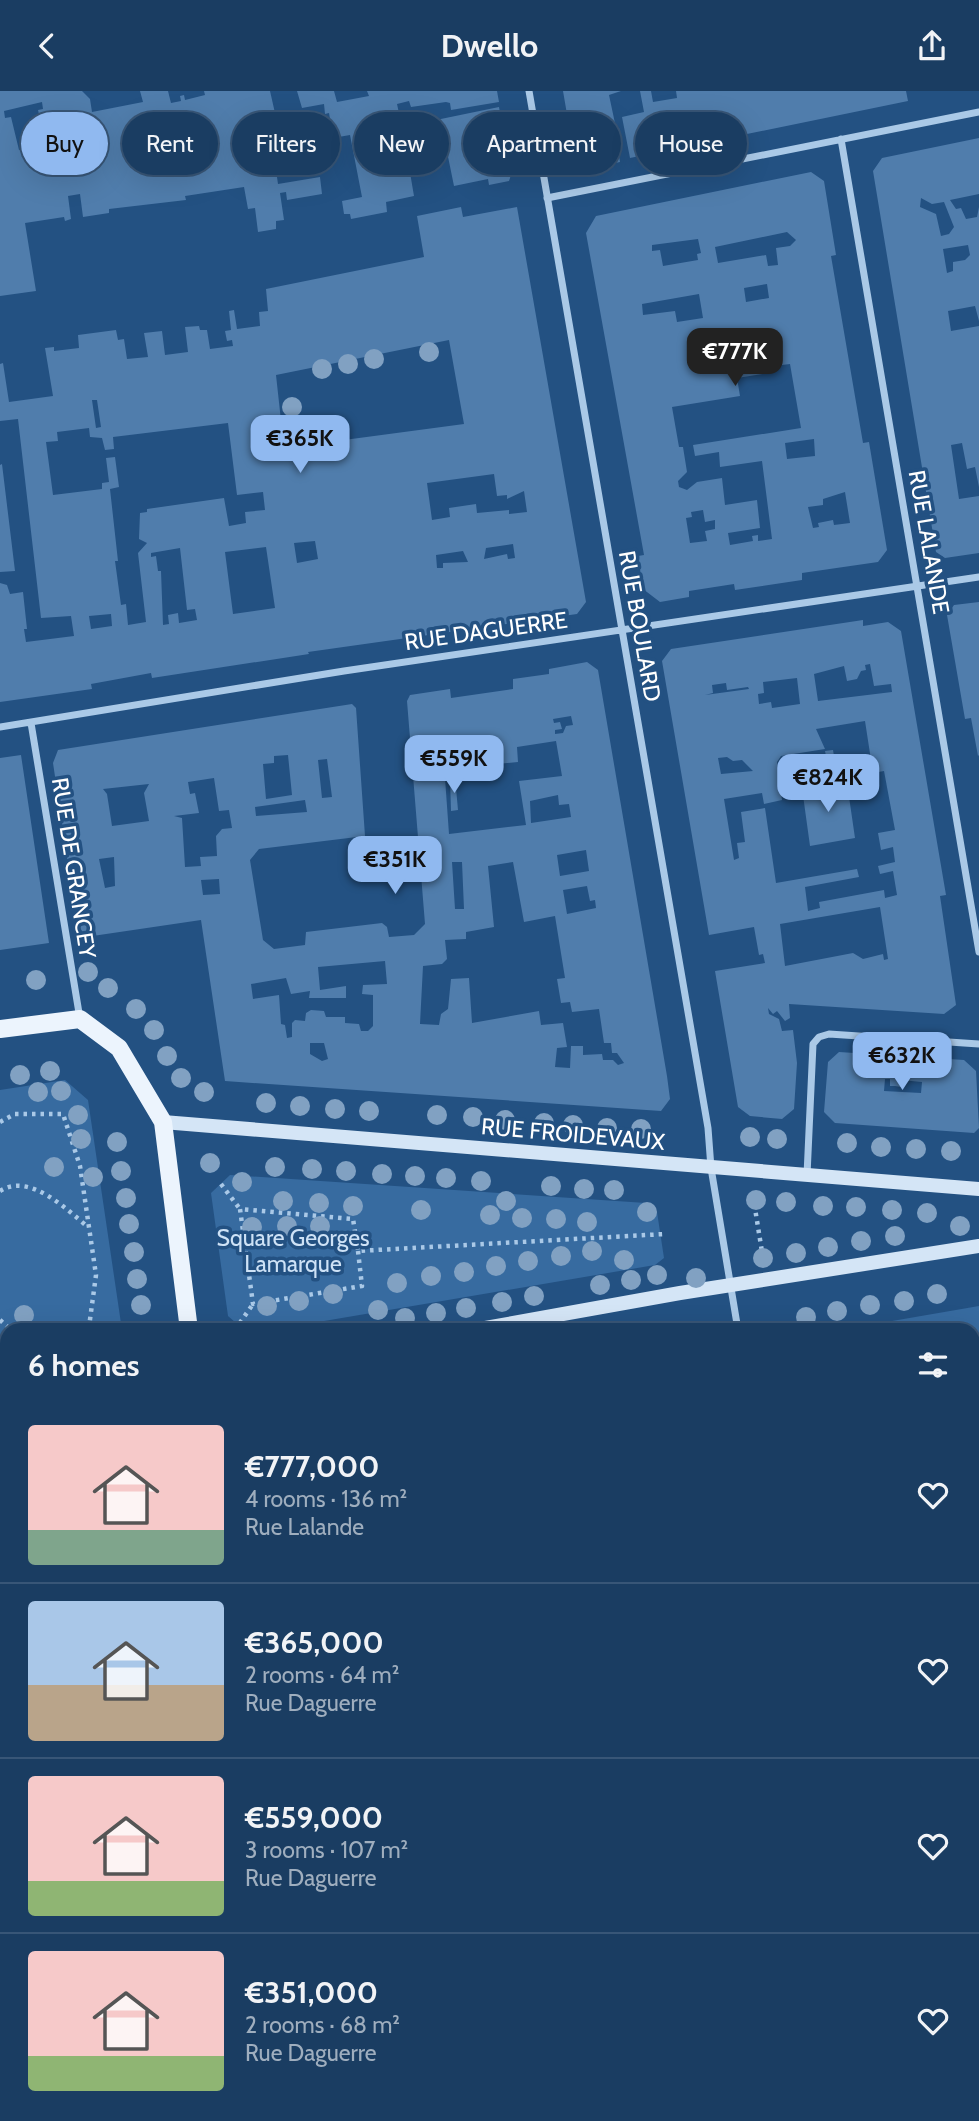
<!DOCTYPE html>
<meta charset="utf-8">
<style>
body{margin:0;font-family:Cabin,sans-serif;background:#27486b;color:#f1f3f6;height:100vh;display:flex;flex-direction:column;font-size:26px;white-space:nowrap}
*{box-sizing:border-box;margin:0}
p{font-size:23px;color:#9faebe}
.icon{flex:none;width:38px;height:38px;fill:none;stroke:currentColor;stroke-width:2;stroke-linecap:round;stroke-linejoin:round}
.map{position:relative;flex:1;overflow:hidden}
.drawer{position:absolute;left:0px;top:1232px;width:980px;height:798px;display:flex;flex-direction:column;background:#1a3d62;border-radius:21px 21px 0 0;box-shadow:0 7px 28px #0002,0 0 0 2px #385677}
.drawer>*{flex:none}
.top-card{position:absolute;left:21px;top:21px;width:938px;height:63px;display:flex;gap:14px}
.price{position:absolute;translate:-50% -60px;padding:0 16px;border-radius:14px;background:#90b9f0;color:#111;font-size:23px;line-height:46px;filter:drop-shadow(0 2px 4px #0008)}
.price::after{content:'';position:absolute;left:50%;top:42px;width:21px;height:16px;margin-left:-10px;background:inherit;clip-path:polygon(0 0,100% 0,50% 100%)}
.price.active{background:#222;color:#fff}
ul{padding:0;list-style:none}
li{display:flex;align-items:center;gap:21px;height:175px;padding:0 28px}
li+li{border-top:2px solid #385677}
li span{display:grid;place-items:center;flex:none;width:196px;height:140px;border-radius:7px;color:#555}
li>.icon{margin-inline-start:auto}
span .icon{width:84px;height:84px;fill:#fffc;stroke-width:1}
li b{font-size:30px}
h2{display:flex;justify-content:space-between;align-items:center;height:84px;padding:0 28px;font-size:30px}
.chip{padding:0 24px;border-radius:32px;background:#1a3d62;box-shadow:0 7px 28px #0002,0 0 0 2px #385677;font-size:24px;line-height:63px}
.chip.active{background:#90b9f0;color:#111}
header{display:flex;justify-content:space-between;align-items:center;height:91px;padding:0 28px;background:#1a3d62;font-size:32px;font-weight:700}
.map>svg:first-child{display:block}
.green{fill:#376ba0}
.building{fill:#507dac;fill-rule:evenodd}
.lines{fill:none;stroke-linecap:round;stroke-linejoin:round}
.path{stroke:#aac9e7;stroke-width:4.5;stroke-dasharray:3.5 5;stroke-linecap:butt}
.street{stroke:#aac9e7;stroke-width:7}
.secondary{stroke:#d4e5f6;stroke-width:14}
.primary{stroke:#ecf4fd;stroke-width:18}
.tree{fill:#81a1c2}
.labels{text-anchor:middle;stroke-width:7;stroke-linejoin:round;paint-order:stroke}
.street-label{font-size:23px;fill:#fff;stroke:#235182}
.park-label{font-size:23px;fill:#cee2f6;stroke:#235182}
</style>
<header><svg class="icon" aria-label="back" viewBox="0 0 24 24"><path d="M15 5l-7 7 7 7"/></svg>Dwello<svg class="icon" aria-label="share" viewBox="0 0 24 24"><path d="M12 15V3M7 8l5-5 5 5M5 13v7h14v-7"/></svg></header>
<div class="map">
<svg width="979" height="2030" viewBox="0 0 979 2030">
<rect width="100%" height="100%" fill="#235182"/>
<!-- green -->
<path class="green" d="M65,989L88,1009L122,1239H7V1284L0,1285V999Z
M230,1084L646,1112L657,1121L664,1167L655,1174L271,1239H244L228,1225L211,1102Z
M979,1215V2030H934L925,2023H973V1239H840Z
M7,1380V1485L0,1480V1381Z"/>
<!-- building -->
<path class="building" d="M0,0H82L90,8L92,21L143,11L140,0H168L171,12L181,10L180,5L184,4L185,9L205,4L204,0H270L275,22L291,19L293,28L283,30L286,55H291L293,65H274L278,93L320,86L322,103L287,109L286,101L280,102L284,129L276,130V138L258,141L255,117L248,118L244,96L185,105L186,109L109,118V122L83,126L80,103L68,105L71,128L65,130L64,126L25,132L36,200L0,205ZM42,11L43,18L38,19L46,53L19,59L11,26L5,27L4,20Z
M297,0H334L337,11L369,5L367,0H497L499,11L451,19L450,12L446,11L411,16L409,10L397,13L402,36L499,16L511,84L509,90L489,94L488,88L454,95L445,51L406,58L414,105L386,111L387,121L351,128L350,123H344L342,110L362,106L350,44L333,47L329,22L325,23L324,13L302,17Z
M563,0H621L609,4L616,37H619L620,41L615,42L620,71L586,78L575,70Z
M640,0H651L653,11L677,7L676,0H906L908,10L630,67L622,26L644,21Z
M979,47V103L950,109L956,118L961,117L966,128L977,126L979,116V230L975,215L948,220L951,240L979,235V396L975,376L967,378L962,352L951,354L959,408L979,405V462L945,467L936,461L873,80L882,67ZM921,107L932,113L944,111L954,136L949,143L941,145L936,123L920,116ZM968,154L970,164L965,169L953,171V180L947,182L943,158Z
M811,81L824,90L836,164L831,165L863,352L869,351L887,459L878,471L802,482V489L735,499L734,493L689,500V506L660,511L643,498L638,465L644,464L586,142L596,125ZM787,141L796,149L790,155L776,157L778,174L768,175L766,164L718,172L715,156ZM698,148L701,162L697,163L698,169L663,175L660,159L652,160V154ZM767,193L769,207L746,211L744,197ZM699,203L703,227L677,231L675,220L643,224L642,213ZM790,273L801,337L693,354L695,365L719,361L720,376L762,370L772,448L758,450V444L752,445L753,450L730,454L728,442L760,437L757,409L725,414L722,387L697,391L687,399L679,396L678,390L687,381L683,356H679L672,316L740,305L737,287L775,281L774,275ZM814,348L815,365L787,368L785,352ZM845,401L850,432L834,434L833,429L818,432L819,436L813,437L808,416L823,414V408ZM703,419L705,431L715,429V438L705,440L707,450L690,452L686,427L692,426L691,421Z
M461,116L463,126L517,116L586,511L577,523L308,561L309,563L152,587L151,582L91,593L92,598L0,611V492L7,494L10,503L23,501L27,538H24L26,551L74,545L71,525L41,527L18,328L0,330V273L3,272L9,311L53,305L45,257L54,256V260L79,257L78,244L116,239L118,249L124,248L127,268L148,266L144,242L162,240L165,264L188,261L185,236L199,235L200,239H207L210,258L233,255L232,249L227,250L225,240L231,239L229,220L234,219L237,238L260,235L259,221L268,220L266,198L424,166L417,125ZM449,249L464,333L284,357L276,284ZM92,309H97L101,336L96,337ZM228,332L237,404L263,401L265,419L245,421L246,432L229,435L224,407L147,418V421L140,422L139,448L147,452L138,462L146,531L128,534L126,513L121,514L115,470H118L110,398L119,396L115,366L106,367L109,391L102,392V398L53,404L46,351L58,350L57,341L89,337L90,346L102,347L105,359L114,358L113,346ZM494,383L497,405L507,404V408L524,400L527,421L509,423V419L477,422L476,413L449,417L450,426L432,429L427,392ZM315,450L318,468L297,472L294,452ZM513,453L515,467L508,468L507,463L484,468L486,457ZM266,456L275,517L233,523L225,461ZM180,457L187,519L195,518L197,529L179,532L178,522L168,524L169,533L163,534L161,480H158L156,465L151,466V462ZM463,460L468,471L443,472V477H437L436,464ZM111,523L112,535L91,538L89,525Z
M2,373L15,480L0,481V374Z
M979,511V664L978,665L971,627L965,628L947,524L954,514Z
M863,529V535L888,531L901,540L946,804L940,805L956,914L944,923L789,913L790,927L785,930L777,920L773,923L768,917L769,923L779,928L782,940L793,939L797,972L794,1018L782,1028L750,1025L738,1016L715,880L765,872L763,863L759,864L754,836L709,844L662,570L671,558ZM870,573L874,595L891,593L892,601L818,610L814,583L844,575L847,590L857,588L861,580L866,579L865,574ZM797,587L800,613L772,617L771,611L759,613L758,603L764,602L763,591ZM726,592L727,599L748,596L749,598L705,604L713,602L712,594ZM865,630L873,682L884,680L895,739L878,742L881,759L893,756L895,771L878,775L880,783L893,780L897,804L885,807L884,799L819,811L820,817L808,820L805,796L859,786L857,778L776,792L765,717L741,721L745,751L737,752L739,767L734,769L724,708L762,702L764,713L782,709L777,671L781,665L825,658L816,638ZM727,666L733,670L742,669L753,680L721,683L718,667ZM880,816L888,868L884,869L883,863L863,868L853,862L785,875L780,833Z
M587,571L598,579L667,985L670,1008L661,1020L225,990L201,829L79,847L53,672L58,659L352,613L356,617L365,745L259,758L250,769L263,849L274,858L305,854L306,841L382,832L387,836L389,846L414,844L425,833L407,610L410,604L450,598L451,607L513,598V588L549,583V578ZM571,625L573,634L566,635L563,642L555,643V639L562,638L560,631L554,632L553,628ZM556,650L562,685L519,690L526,734L449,743L443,659L449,658L455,677L518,671L517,656ZM288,664L292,704L266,708L263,673L274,672V665ZM327,668L332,706L322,707L318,669ZM214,687L219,720L229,719L232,737L222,738L216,745L217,765L200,766L201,775L185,776L182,727L174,725L199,722L195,702L190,703L188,691ZM149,693L144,702L149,730L112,735L107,703L103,698ZM558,704L559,714L569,713L571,726L531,732L530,710ZM305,709L307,721L256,725L255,716ZM586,759L589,780L560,785L557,764ZM114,766L115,795L105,797L99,768ZM452,771H462L464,818H455ZM513,771L524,831L555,825L565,887L557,888L561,912L570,911L572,921L599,918L604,952H611L612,962H617L624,972L618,974L613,969H603L602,963L583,964V955H571L570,977L555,976L557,957L567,956L563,932L541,934L539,920L472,932L469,887L451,888L448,918L441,923L439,934L420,933L423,875L442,873L447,868L445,849L466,848V841L494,836L488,775ZM219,788L220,803L203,804L201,789ZM587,795L590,810L595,809L596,817L567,823L563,799ZM385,870L387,893L363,894L362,903L373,904V935L368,940H361L359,933L345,932V926H326L324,920L311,919L306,922L305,930L295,929L292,932V946L287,947L285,934L281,933L279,904L253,908L251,893L286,887L291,903L310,900L309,907H346V895L320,899L318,876ZM310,952H324L328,968L322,970L310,963Z
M833,659L838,689L831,690L825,660Z
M21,664L49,852L0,859V667Z
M455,686L458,719L451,720L450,687Z
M847,692L855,747L810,755L802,697Z
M839,961L964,969L976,980L979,1037L974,1042L835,1032L824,1021L828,971ZM885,988H890V995H895L901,996V989L922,991L921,1002L884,1000Z
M0,1742L7,1748V1843L0,1844Z
M7,1883V1938L4,1939L7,2023H13L14,2030H0V1884Z
M244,2023H358L362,2026L358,2030H253Z
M682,2023H770L779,2030H691Z
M800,2023H846L847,2030H802Z"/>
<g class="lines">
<!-- path -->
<path class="path" d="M0,1031L15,1023H63L80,1075L96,1184L89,1236L93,1239
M221,1093L240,1118
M0,1100C30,1081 67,1119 88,1136
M753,1105L763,1167
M358,1160L362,1195L253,1213L240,1118L353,1128L358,1160L665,1143
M0,1229L11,1239
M235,1239L253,1213
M0,1268L7,1265"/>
<!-- street -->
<path class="street" d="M529,0L708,1037L711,1077L738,1239
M841,48L979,861
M547,107L979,21
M31,632L80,928
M0,636L344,580L979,486
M807,1084L813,953L819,946L829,943L979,953
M876,2023L877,2030"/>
<!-- secondary -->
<path class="secondary" d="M163,1031L979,1098
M474,1239L680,1202L979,1155
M0,1629L7,1632
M524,2023L533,2030"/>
<!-- primary -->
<path class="primary" d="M0,938L80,928L119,957L163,1031L189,1239
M0,1607H7"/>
</g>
<!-- trees -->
<g class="tree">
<circle cx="429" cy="261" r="10"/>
<circle cx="374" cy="268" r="10"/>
<circle cx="348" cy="273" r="10"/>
<circle cx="322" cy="278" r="10"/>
<circle cx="292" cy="316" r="10"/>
<circle cx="88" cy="881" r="10"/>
<circle cx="36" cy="889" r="10"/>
<circle cx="108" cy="897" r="10"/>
<circle cx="136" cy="918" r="10"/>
<circle cx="154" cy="939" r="10"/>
<circle cx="167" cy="965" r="10"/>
<circle cx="50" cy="980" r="10"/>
<circle cx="20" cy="984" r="10"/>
<circle cx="181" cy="987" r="10"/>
<circle cx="61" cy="1000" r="10"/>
<circle cx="38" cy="1001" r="10"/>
<circle cx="204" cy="1001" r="10"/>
<circle cx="266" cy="1012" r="10"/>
<circle cx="300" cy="1015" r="10"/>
<circle cx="335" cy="1018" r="10"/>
<circle cx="369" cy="1020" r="10"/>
<circle cx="78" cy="1024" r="10"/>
<circle cx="437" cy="1024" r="10"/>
<circle cx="473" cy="1026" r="10"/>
<circle cx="505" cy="1029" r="10"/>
<circle cx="544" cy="1032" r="10"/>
<circle cx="573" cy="1034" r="10"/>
<circle cx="607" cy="1037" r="10"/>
<circle cx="641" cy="1038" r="10"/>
<circle cx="750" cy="1046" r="10"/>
<circle cx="81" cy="1048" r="10"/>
<circle cx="777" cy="1048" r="10"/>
<circle cx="117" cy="1051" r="10"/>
<circle cx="847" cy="1052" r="10"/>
<circle cx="881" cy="1056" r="10"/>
<circle cx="916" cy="1058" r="10"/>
<circle cx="951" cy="1060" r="10"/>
<circle cx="210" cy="1072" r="10"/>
<circle cx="54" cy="1076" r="10"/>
<circle cx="275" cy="1076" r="10"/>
<circle cx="312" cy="1078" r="10"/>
<circle cx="121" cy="1080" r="10"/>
<circle cx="346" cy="1080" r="10"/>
<circle cx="382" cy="1083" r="10"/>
<circle cx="415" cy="1085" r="10"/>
<circle cx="93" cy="1086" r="10"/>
<circle cx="446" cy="1087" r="10"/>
<circle cx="481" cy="1090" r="10"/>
<circle cx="242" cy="1091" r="10"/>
<circle cx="551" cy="1095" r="10"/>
<circle cx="584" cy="1098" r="10"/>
<circle cx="614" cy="1099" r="10"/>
<circle cx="126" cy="1107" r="10"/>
<circle cx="756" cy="1109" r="10"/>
<circle cx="283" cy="1110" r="10"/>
<circle cx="506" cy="1110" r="10"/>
<circle cx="786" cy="1111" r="10"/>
<circle cx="319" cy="1112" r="10"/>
<circle cx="353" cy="1115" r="10"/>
<circle cx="823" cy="1115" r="10"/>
<circle cx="856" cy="1116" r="10"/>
<circle cx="421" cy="1119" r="10"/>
<circle cx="892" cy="1119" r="10"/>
<circle cx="647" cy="1121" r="10"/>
<circle cx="927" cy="1122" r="10"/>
<circle cx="490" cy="1124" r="10"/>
<circle cx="522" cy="1127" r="10"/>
<circle cx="556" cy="1128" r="10"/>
<circle cx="587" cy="1131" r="10"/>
<circle cx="129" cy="1133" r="10"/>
<circle cx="287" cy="1135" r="10"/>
<circle cx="320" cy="1135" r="10"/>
<circle cx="960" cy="1135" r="10"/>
<circle cx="252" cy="1136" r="10"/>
<circle cx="895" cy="1145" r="10"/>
<circle cx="861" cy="1150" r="10"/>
<circle cx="828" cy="1156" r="10"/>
<circle cx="592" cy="1160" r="10"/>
<circle cx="134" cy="1161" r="10"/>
<circle cx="796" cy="1162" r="10"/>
<circle cx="561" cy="1165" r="10"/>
<circle cx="763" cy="1167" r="10"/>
<circle cx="624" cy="1169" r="10"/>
<circle cx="528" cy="1170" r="10"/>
<circle cx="496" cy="1175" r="10"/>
<circle cx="464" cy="1181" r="10"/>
<circle cx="657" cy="1184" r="10"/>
<circle cx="431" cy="1185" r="10"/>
<circle cx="696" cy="1187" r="10"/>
<circle cx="137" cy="1188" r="10"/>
<circle cx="631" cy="1189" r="10"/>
<circle cx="397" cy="1192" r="10"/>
<circle cx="600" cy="1194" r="10"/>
<circle cx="333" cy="1203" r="10"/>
<circle cx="937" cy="1203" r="10"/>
<circle cx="534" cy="1205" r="10"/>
<circle cx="299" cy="1210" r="10"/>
<circle cx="904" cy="1210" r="10"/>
<circle cx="502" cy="1211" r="10"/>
<circle cx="141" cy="1214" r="10"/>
<circle cx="870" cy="1214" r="10"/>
<circle cx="267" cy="1215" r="10"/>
<circle cx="466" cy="1217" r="10"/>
<circle cx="378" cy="1219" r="10"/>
<circle cx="837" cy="1220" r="10"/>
<circle cx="436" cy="1222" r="10"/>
<circle cx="24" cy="1224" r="10"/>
<circle cx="806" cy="1226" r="10"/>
<circle cx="405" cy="1227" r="10"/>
</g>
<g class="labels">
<!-- street labels -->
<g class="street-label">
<text transform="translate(929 451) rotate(80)" y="8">RUE LALANDE</text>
<text transform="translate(640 535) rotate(80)" y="8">RUE BOULARD</text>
<text transform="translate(486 540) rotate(-8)" y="8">RUE DAGUERRE</text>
<text transform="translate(74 777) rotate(81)" y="8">RUE DE GRANCEY</text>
<text transform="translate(573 1043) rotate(5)" y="8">RUE FROIDEVAUX</text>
</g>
<!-- park labels -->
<g class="park-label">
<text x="293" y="1155">Square Georges<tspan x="293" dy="26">Lamarque</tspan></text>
</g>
</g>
</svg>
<b class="price active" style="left:735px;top:297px">€777K</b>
<b class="price" style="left:300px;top:384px">€365K</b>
<b class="price" style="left:454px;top:704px">€559K</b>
<b class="price" style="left:828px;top:723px">€824K</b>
<b class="price" style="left:395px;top:805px">€351K</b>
<b class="price" style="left:902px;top:1001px">€632K</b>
<div class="top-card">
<a class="chip active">Buy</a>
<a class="chip">Rent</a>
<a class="chip">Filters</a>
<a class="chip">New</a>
<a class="chip">Apartment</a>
<a class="chip">House</a>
</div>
<section class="drawer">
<h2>6 homes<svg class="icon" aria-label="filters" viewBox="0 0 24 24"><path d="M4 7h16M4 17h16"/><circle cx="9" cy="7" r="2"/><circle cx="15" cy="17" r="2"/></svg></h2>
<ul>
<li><span style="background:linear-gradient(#f6c9c9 75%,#7fa58c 0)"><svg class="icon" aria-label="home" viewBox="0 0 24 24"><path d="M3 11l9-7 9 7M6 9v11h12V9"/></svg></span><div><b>€777,000</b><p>4 rooms · 136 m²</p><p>Rue Lalande</p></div><svg class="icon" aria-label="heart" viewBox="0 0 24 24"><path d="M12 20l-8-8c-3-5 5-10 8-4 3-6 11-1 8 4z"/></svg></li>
<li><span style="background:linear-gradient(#a9c7e8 60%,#b9a48a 0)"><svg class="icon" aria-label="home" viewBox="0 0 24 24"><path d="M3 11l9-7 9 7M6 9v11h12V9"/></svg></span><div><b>€365,000</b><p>2 rooms · 64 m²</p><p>Rue Daguerre</p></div><svg class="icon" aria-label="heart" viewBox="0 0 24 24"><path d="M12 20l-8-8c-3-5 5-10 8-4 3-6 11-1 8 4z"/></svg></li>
<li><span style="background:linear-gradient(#f6c9c9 75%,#8fb573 0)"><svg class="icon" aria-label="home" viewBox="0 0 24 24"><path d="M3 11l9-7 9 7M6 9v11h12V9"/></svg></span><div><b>€559,000</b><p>3 rooms · 107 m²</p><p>Rue Daguerre</p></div><svg class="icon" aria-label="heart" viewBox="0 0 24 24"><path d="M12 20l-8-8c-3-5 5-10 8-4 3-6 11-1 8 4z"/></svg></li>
<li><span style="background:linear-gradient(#f6c9c9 75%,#8fb573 0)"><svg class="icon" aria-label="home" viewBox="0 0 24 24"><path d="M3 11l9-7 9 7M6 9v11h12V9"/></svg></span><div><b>€351,000</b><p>2 rooms · 68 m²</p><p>Rue Daguerre</p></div><svg class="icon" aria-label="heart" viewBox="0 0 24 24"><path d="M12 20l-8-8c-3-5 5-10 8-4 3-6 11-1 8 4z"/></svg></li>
</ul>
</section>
</div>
